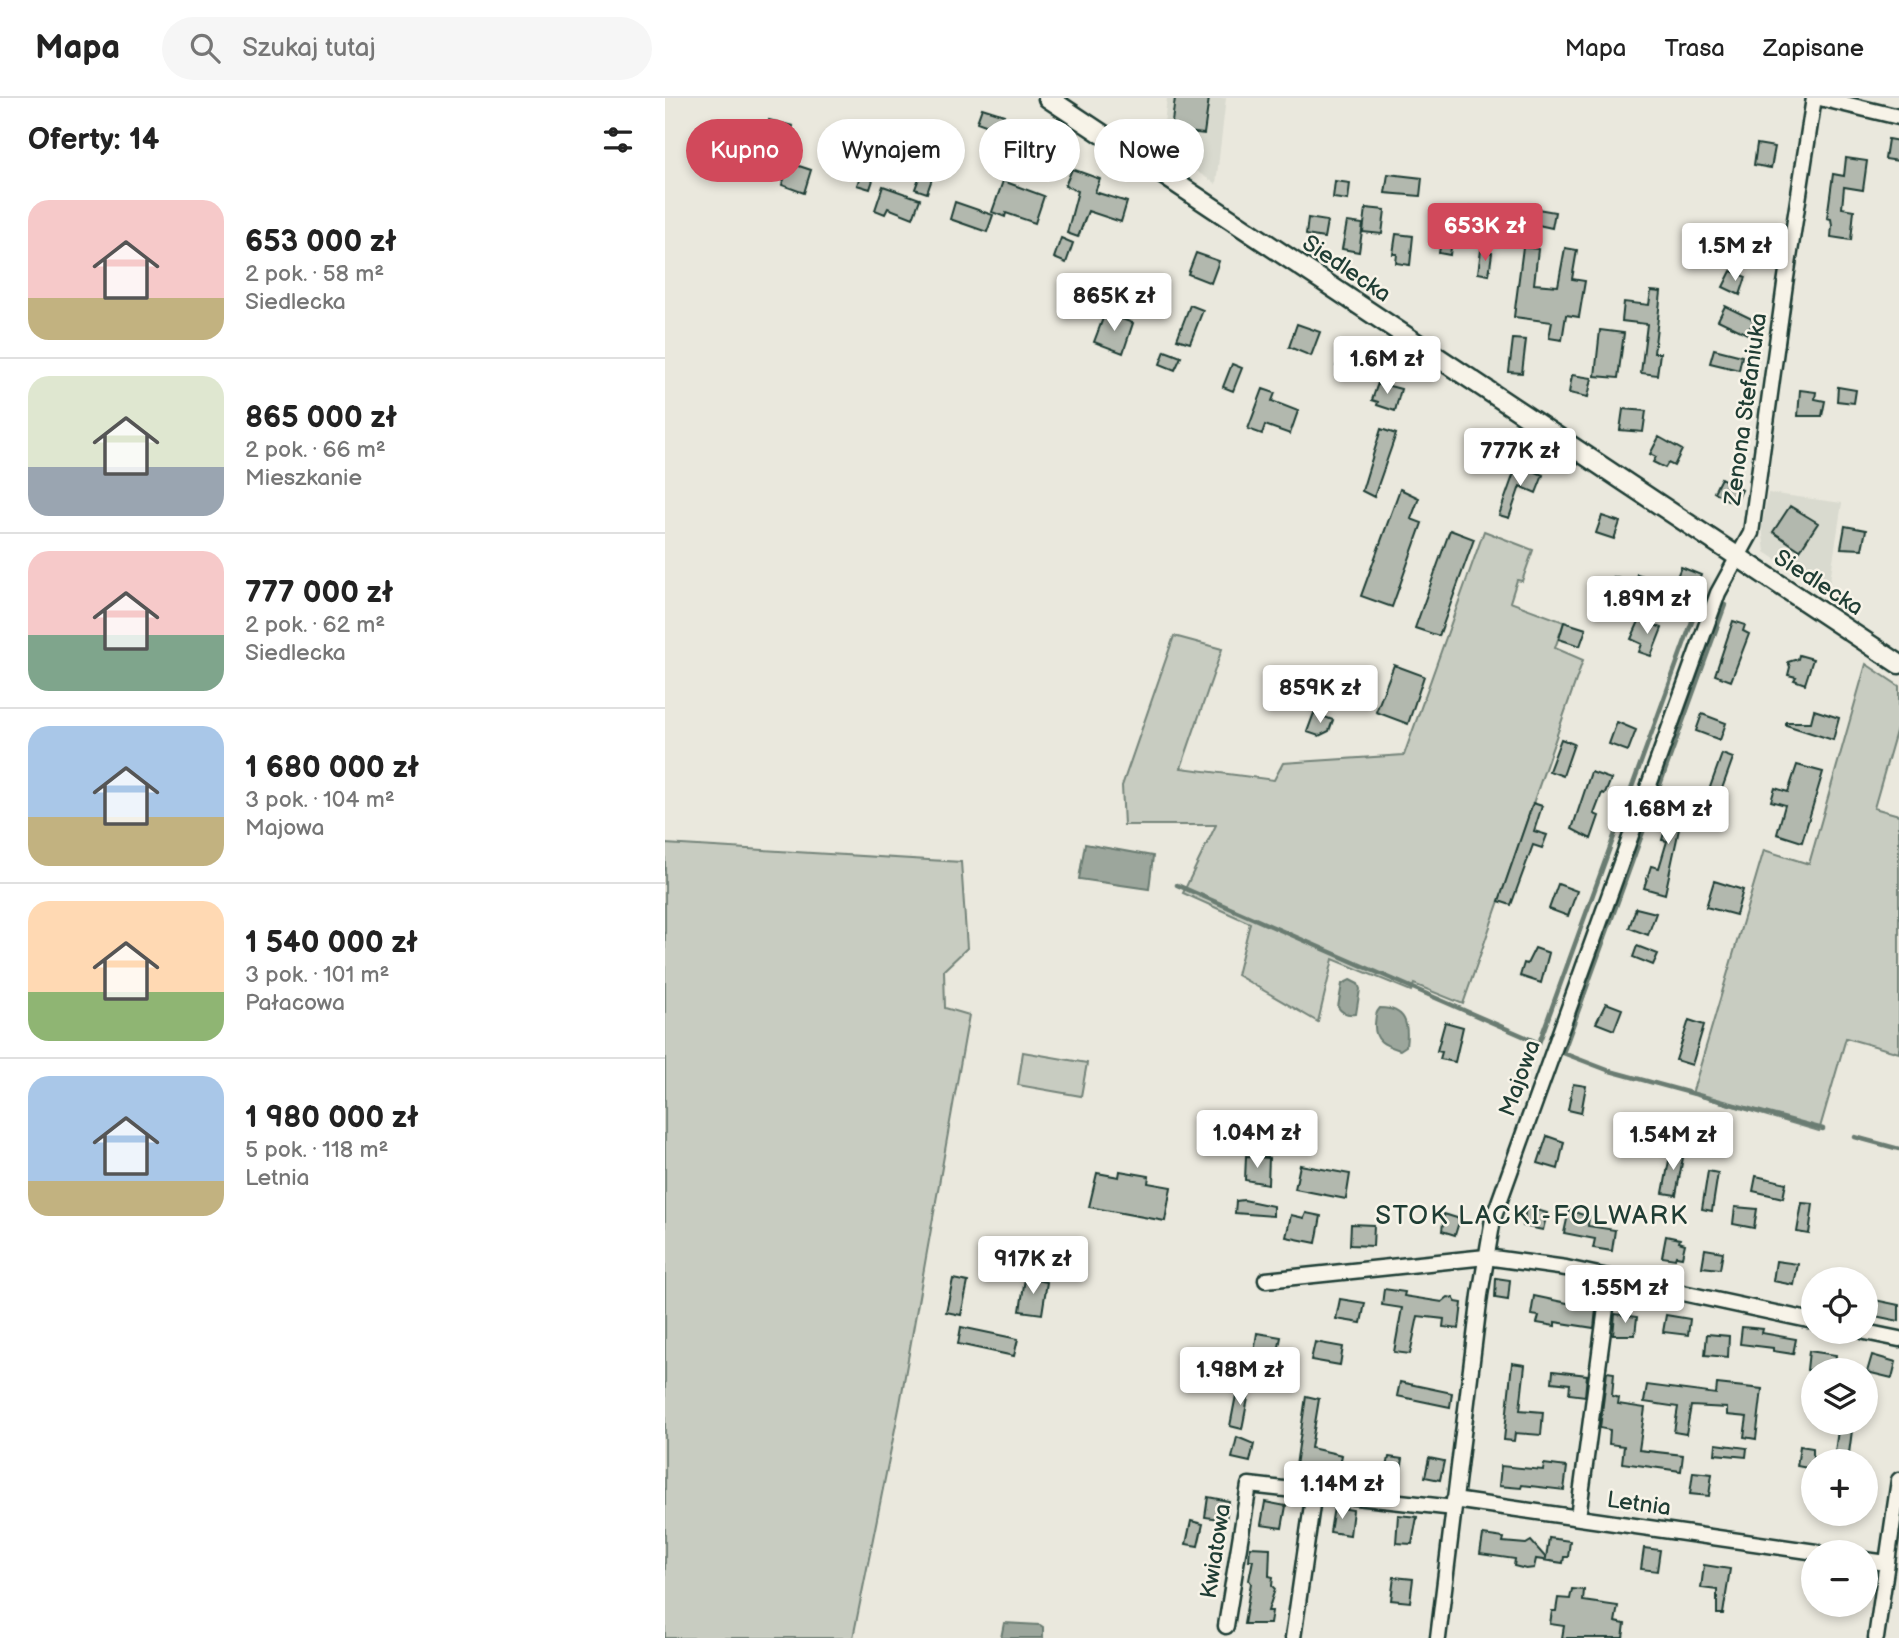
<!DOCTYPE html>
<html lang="pl">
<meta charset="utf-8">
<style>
body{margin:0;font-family:"Balsamiq Sans",sans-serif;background:#f6f6f6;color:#222;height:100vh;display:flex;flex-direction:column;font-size:26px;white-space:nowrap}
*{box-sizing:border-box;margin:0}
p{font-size:23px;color:#767676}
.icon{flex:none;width:38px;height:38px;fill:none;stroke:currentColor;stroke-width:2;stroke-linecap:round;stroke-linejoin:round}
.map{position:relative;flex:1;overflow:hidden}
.drawer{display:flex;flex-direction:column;background:#fff;width:665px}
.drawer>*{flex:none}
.guide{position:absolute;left:21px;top:21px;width:665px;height:63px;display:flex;gap:14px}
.controls{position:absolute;left:1136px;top:1169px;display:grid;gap:14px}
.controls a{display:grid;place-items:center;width:77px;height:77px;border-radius:50%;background:#fff;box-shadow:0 4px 10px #0003;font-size:35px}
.price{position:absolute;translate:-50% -60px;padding:0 16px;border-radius:7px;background:#fff;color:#222;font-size:23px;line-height:46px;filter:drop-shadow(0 2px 4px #0008)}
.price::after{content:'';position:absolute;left:50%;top:42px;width:21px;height:16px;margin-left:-10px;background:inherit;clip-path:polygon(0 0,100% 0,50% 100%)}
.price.selected{background:#d1495b;color:#fff}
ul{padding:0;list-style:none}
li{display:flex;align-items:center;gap:21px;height:175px;padding:0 28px}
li+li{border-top:2px solid #e0e0e0}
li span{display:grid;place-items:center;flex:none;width:196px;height:140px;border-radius:21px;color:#555}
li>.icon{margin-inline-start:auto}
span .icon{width:84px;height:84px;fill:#fffc;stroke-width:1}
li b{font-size:30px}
h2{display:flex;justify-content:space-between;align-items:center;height:84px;padding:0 28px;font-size:30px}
.chip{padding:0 24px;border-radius:32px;background:#fff;box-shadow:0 4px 10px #0003;font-size:24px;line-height:63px}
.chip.selected{background:#d1495b;color:#fff}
header{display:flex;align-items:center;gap:42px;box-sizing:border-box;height:98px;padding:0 35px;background:#fff;border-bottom:2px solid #e0e0e0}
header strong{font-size:33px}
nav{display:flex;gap:38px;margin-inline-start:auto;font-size:24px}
.search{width:490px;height:63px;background:#f6f6f6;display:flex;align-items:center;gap:18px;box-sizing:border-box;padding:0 24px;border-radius:38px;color:#767676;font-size:26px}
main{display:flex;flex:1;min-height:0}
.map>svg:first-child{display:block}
.built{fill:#d9dacf}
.green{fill:#c8ccc1;stroke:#74847a;stroke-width:2}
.water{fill:#9ca69c;stroke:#6a7c72;stroke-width:2}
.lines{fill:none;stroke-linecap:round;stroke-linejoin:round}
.stream{stroke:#6a7c72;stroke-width:4.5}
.building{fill:#b2b8ae;stroke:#1f3d34;stroke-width:2}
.minor-casing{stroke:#1f3d34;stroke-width:19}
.major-casing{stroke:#1f3d34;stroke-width:23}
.minor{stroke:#f7f3e8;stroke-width:14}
.major{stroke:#f7f3e8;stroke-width:18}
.labels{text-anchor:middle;stroke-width:5;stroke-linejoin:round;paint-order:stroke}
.street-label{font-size:23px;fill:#1f3d34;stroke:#f7f3e8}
.quarter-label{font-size:26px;letter-spacing:2px;fill:#1f3d34;stroke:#f7f3e8}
</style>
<header>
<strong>Mapa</strong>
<div class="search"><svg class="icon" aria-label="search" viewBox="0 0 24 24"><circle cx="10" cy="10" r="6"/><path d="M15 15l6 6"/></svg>Szukaj tutaj</div>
<nav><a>Mapa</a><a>Trasa</a><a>Zapisane</a></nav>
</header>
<main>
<section class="drawer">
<h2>Oferty: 14<svg class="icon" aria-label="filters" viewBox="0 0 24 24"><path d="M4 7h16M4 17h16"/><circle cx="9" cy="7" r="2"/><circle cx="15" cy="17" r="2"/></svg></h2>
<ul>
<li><span style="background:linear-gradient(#f6c9c9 70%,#c2b280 0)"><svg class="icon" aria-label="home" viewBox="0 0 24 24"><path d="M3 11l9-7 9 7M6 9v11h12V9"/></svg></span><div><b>653 000 zł</b><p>2 pok. · 58 m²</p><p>Siedlecka</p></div></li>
<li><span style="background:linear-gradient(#dfe7d0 65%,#9aa5b1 0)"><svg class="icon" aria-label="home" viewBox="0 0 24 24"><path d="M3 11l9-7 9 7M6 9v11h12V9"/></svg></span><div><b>865 000 zł</b><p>2 pok. · 66 m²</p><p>Mieszkanie</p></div></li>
<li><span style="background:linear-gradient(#f6c9c9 60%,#7fa58c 0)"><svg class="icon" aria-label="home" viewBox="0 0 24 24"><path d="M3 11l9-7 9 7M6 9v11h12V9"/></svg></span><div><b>777 000 zł</b><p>2 pok. · 62 m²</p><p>Siedlecka</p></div></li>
<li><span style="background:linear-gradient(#a9c7e8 65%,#c2b280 0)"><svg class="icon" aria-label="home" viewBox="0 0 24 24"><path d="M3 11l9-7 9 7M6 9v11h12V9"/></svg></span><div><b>1 680 000 zł</b><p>3 pok. · 104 m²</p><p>Majowa</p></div></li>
<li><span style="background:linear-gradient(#ffd9b3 65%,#8fb573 0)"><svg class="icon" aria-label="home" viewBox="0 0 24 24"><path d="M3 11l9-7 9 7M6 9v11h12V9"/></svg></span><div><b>1 540 000 zł</b><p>3 pok. · 101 m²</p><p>Pałacowa</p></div></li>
<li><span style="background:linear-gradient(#a9c7e8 75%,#c2b280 0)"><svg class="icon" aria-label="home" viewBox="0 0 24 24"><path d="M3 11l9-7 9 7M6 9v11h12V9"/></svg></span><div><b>1 980 000 zł</b><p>5 pok. · 118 m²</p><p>Letnia</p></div></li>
</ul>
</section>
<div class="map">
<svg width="1234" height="1540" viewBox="0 0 1234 1540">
<rect width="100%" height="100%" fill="#eae8dd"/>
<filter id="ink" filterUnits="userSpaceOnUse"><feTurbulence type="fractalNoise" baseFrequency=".0143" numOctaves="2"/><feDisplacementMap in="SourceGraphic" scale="14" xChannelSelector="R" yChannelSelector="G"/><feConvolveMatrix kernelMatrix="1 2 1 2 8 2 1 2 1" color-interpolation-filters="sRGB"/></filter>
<g filter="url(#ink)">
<!-- built -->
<path class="built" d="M502,0H561L551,86L496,50Z
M1103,395L1177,405L1163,495L1100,454L1097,429Z"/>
<!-- green -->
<path class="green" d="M819,433L868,452L857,483L852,482L845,504L899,524L890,550L918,562L798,906L749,886L746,893L668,861L653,924L572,877L585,825L518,795L551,727H459L457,688L509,538L557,551L516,670L609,682L618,665L739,657Z
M1201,566L1234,588V623L1209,710L1234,717V955L1181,940L1154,1033L1027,996L1099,752L1144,766Z
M0,746L296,764L302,850L279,872L280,910L304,917L235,1306L188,1540H0Z
M358,954L422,965L416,998L353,987Z"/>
<!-- water -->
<path class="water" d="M420,746L488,758L484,791L414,781Z
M685,882L693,886L695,891L691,916C683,917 677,916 673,909L677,886Z
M715,910C741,910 744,926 741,948L735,952C720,947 709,944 710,926C711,918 710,916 715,910Z
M339,1525L375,1527L378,1529V1540H336Z"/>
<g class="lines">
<!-- stream -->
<path class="stream" d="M1060,507L898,955L945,973L1158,1031
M512,787L874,945L1037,496
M1190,1039L1234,1051"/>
</g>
<!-- building -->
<path class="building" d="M510,0H544L539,36L506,32Z
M317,10L339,17L334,32L312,24Z
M104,22L128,28L124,43L101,38Z
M197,25L224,34L205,91L192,87L203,55L188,49Z
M348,31L372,40L365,59L341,51Z
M1223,41L1234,43V63L1220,61Z
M1092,46L1110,49L1106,70L1089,67Z
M266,48L277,52L262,95L250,91Z
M1181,60L1202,63L1198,92L1179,89L1177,110L1189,112L1186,142L1166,139L1167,127L1166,121L1162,120L1168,76L1179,78Z
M125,65L146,72L139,95L117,87Z
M407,71L435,81L430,94L462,104L456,124L423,113L413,139L402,135L413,93L400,88Z
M723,76L757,80L755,98L720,95Z
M338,83L379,98L370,125L341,115L340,119L327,114Z
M670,83L685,85L683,102L668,100Z
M218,88L255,101L248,120L223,110L220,116L210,112Z
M290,104L328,117L322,134L285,121Z
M805,109L833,115L831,130L802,124Z
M701,110L720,112L717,136L698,134Z
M867,110L890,114L887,130L864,125Z
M643,120L662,123L659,140L641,137Z
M682,124L698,126L694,154L677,151Z
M779,125L789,127L785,157L774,155Z
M731,136L748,138L745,167L731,165L732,156H728Z
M396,140L408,145L401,165L389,160Z
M858,149L873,151L869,186L893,188L900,150L912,152L907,181L920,183L914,219L901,217L897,242L884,240L887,224L849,219Z
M816,152L827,155L824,177L813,175Z
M531,155L554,163L546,185L523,176Z
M1066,173L1081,179L1075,197L1058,189Z
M986,193L996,194L989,255H995L992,277L976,275L982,226L957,223L959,204L984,207Z
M525,207L538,212L525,245L512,241Z
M1060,208L1089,222L1082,236L1053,222Z
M440,215L468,225L458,255L429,244Z
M632,226L655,234L646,258L624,249Z
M935,232L959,235L953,280L930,278Z
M848,241L861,242L857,275L844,274Z
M678,248L699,256L692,275L671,268Z
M1049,251L1077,258L1074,272L1045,265Z
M500,253L516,259L510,272L495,266Z
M567,266L577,270L568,293L558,289Z
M907,277L927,280L923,299L904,295Z
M713,285L736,291L730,313L712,307L713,304L707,302Z
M1173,289L1191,292L1189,305L1172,303Z
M598,291L610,295L607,303L633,313L625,336L600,327L597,336L583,331Z
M1135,292L1151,294L1150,301L1160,303L1157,318H1133Z
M958,311L981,313L978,334L955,332Z
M716,331L731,336L709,399L697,393Z
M826,336L843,342L836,362L820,357Z
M994,339L1017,352L1009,368L1003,365L1000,370L988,364L991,359L985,356Z
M857,368L878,377L871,395L855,388L844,420L834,417L849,375L854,377Z
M1056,380L1077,392L1070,406L1049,394Z
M735,391L754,400L746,421L757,425L727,509L696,498Z
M1125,408L1153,425L1135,452L1108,434Z
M937,418L955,424L949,441L931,435Z
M1180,428L1201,432L1197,451L1176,450Z
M785,432L809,441L774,538L750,530Z
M1016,469L1036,477L1029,497L1008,489Z
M972,476L994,483L989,497L984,495L982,501L966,495Z
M949,479L961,483L954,504L941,499Z
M975,521L997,530L986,558L974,554L977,546L966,541Z
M1068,523L1080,527L1078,533L1084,536L1066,583L1050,577Z
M899,524L921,531L915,548L894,541Z
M1134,557L1148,561L1140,586L1129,582L1131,579L1123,577L1125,569L1123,564L1133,561Z
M729,567L759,578L743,626L711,614Z
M1149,612L1174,620L1168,642L1121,627V624H1146Z
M649,615L668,622L664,633L654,638L642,634Z
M1037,616L1061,625L1055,642L1031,633Z
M952,624L971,632L963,653L944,646Z
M896,641L909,646L898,678L884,673Z
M1057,656L1068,660L1054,699L1043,695Z
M1132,667L1158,674L1137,744L1112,736L1120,707L1106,703L1110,690L1123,694Z
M926,674L946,681L940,696L937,695L929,716L934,718L926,741L907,731Z
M1011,691L1022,694L1000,796L979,790L986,768L994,770L1002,743L997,742Z
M868,705L877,708L869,733L882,737L877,750L868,747L846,807L834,803Z
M1049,783L1078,792L1071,817L1041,809Z
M893,786L912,793L903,818L884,811Z
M971,810L991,815L983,837L964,830Z
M972,848L993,856L988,867L968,859Z
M870,850L884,855L876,885L855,878L859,865L862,866Z
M941,905L957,911L949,932L931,925Z
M1024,922L1039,927L1027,967L1011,962Z
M780,924L798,929L790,964L775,961L777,954L772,953Z
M908,986L921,988L916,1015L903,1012Z
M882,1038L899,1044L893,1071L873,1065Z
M1006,1052L1019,1054L1011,1097L998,1095Z
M581,1058L604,1060L603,1086L580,1082Z
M635,1067L685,1076L681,1101L630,1091Z
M455,1073L484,1078L483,1085L506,1089L500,1123L424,1109L432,1075L454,1079Z
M1043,1073L1053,1075L1047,1113L1037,1111Z
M1091,1078L1121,1085L1118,1100L1088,1093Z
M579,1102L608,1108V1118L570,1115L571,1103Z
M1137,1105L1148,1106L1144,1136L1132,1134Z
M861,1109L882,1115L878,1132L858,1128Z
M1070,1109L1092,1111L1089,1130L1068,1126Z
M904,1112L924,1119L923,1128L950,1132L947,1153L928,1150L930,1141L899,1135Z
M641,1115L656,1118L651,1145L621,1139L626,1117L639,1120Z
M779,1116L795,1121L790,1137L777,1133Z
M686,1126L709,1127L708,1148L685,1147Z
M1001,1138L1015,1141L1014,1144L1020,1146L1017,1159L1011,1158L1010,1161L997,1159Z
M1040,1151L1058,1154L1055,1171L1037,1169Z
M1111,1163L1133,1166L1129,1187L1108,1183Z
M360,1180L382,1184L377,1216L355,1213Z
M831,1180L845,1182L843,1202L830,1200Z
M288,1181L303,1184L296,1217L281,1214Z
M719,1191L740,1194L739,1198L777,1204L783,1199L788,1200L791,1204L797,1205L794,1231L778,1229L779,1221L753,1218L745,1256L729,1254L737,1210L717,1207Z
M869,1198L931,1211L929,1230L890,1224V1228L872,1225L874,1218L866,1217Z
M1200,1200L1234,1207V1223L1200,1216Z
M675,1201L700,1205L696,1225L671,1221Z
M950,1216L972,1219L970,1237H948Z
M1001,1217L1025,1221L1023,1237L998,1234Z
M296,1229L353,1241L349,1258L293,1246Z
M1077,1229L1098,1231L1097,1235L1131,1241L1128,1256L1108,1253V1250L1075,1246Z
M592,1235L616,1239L612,1259L589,1255Z
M1042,1236L1064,1238L1063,1259L1040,1257Z
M650,1244L678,1249L675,1267L646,1262Z
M1144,1253L1171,1257L1169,1272H1142Z
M1207,1257L1231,1264L1227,1280L1202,1274Z
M847,1265L860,1267L855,1312L878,1314L876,1337L850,1335L849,1343L839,1342Z
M888,1273L922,1277L920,1298L904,1296L905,1286L887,1284Z
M942,1274L949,1275L947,1298L954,1300L953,1306L980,1310L974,1352L1018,1357L1016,1373L957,1365L959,1348L944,1346L945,1332L935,1330Z
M735,1284L787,1295L785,1309L732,1298Z
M1052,1286L1097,1291L1091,1341L1079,1339L1082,1319L1062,1317V1310L1026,1308L1021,1336L1009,1334L1013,1309L979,1304L982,1287L1051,1296Z
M573,1287L585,1290L577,1331L565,1328Z
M641,1298L654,1301L646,1350L677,1357L673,1377L631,1368Z
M1174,1325H1188L1183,1363L1169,1361Z
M572,1339L589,1346L585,1364L567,1360Z
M1051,1346L1082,1350L1081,1359L1050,1356Z
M1135,1348L1148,1350V1371L1132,1368Z
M724,1359L738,1361L734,1382L720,1380Z
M764,1360L779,1363L775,1382L760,1379Z
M879,1366L902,1369L899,1392L857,1387L856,1390L834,1388L836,1368L878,1372Z
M1028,1374L1047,1376L1044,1398L1025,1396Z
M543,1399L564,1403L561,1422L540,1419Z
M600,1404L621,1408L617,1430L596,1427Z
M669,1409L688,1412L685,1437L665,1434Z
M733,1417L752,1419L747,1446L731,1445Z
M526,1423L538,1426L533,1448L521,1446Z
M818,1437L839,1440L838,1444L861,1446L866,1443L881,1460L884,1440L905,1443L903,1459H899L898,1465L871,1461L869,1470L861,1471L849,1468L850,1461L815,1456Z
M585,1449L605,1450L604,1478L608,1479L607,1488L610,1491L603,1513H607L605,1526H579L586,1485L584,1482L588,1462H584Z
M979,1450L995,1452L992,1473L976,1471Z
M1039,1467L1065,1471L1058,1516H1052V1492L1036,1490Z
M729,1479L748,1481L745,1504L726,1502Z
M907,1491L919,1492L918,1503L953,1508L950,1524L960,1526L958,1540H897L899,1528L885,1526L887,1513H891L893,1500L905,1501Z"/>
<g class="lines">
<defs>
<path id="minor" d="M1155,0L1234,19
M601,1182L821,1159L901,1170L1148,1223
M1200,1234L1234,1241
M789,1402L1151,1454
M913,1419L945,1180
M1200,1462L1222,1465
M561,1528L584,1387L789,1410
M628,1540L649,1393
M773,1540L815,1197L828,1121L1053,495L1086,435L1120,186L1149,0
M1211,1540L1234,1382"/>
<path id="major" d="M383,0L1234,566"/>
</defs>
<!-- minor casing -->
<use href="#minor" class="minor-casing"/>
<!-- major casing -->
<use href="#major" class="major-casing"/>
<!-- minor -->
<use href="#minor" class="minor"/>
<!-- major -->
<use href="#major" class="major"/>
</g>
</g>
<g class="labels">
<!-- street labels -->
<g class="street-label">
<text transform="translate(682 170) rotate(34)" y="8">Siedlecka</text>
<text transform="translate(1080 311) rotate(-82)" y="8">Zenona Stefaniuka</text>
<text transform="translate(1154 484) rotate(33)" y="8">Siedlecka</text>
<text transform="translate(854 980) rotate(-70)" y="8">Majowa</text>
<text transform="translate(974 1405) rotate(8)" y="8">Letnia</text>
<text transform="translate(550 1453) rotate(-81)" y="8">Kwiatowa</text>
</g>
<!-- quarter labels -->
<g class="quarter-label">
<text x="867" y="1126">STOK LACKI-FOLWARK</text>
</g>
</g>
</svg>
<div class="controls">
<a><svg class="icon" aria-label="locate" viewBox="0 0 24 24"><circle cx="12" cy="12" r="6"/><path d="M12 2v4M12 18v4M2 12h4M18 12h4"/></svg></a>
<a><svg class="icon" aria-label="layers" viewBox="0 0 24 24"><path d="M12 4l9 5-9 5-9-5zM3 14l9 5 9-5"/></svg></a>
<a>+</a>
<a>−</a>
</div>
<b class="price selected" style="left:820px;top:165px">653K zł</b>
<b class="price" style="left:1070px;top:185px">1.5M zł</b>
<b class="price" style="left:449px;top:235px">865K zł</b>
<b class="price" style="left:722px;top:298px">1.6M zł</b>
<b class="price" style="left:855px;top:390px">777K zł</b>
<b class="price" style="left:982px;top:538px">1.89M zł</b>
<b class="price" style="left:655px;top:627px">859K zł</b>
<b class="price" style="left:1003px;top:748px">1.68M zł</b>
<b class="price" style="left:592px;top:1072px">1.04M zł</b>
<b class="price" style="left:1008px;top:1074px">1.54M zł</b>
<b class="price" style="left:368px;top:1198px">917K zł</b>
<b class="price" style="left:960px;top:1227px">1.55M zł</b>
<b class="price" style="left:575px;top:1309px">1.98M zł</b>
<b class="price" style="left:677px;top:1423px">1.14M zł</b>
<div class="guide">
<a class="chip selected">Kupno</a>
<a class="chip">Wynajem</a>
<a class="chip">Filtry</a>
<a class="chip">Nowe</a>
</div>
</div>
</main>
